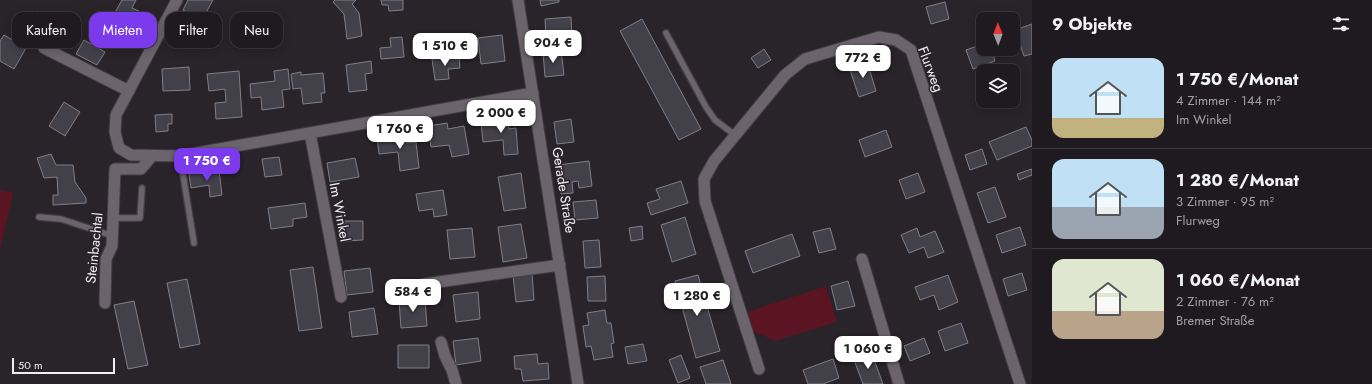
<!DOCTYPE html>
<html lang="de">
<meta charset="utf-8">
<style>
body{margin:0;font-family:Jost,sans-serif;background:#272329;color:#f1f3f6;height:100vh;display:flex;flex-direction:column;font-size:15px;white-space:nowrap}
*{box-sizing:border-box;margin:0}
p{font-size:13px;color:#a1a1a5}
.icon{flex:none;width:22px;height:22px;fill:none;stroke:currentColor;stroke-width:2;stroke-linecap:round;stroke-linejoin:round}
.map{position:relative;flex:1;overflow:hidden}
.sheet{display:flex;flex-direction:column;background:#1f1a20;width:340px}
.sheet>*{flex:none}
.hud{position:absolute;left:12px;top:12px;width:380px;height:36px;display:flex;gap:8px}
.needle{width:26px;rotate:359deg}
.controls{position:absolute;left:976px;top:12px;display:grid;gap:8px}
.controls a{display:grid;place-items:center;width:44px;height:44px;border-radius:8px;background:#1f1a20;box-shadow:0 2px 10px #0003,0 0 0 1px #3c383e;font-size:20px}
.scale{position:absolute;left:12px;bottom:10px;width:103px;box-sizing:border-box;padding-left:4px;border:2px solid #f1edf2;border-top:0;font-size:11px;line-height:14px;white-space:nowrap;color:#f1edf2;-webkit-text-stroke:3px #29232a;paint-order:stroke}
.price{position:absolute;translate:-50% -34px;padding:0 9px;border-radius:8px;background:#fff;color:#222;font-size:13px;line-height:26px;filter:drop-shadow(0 1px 2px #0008)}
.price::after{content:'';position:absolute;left:50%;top:24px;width:12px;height:9px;margin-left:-6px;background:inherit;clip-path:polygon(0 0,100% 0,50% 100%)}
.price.current{background:#7c3aed;color:#fff}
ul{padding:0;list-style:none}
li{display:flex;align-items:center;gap:12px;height:100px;padding:0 20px}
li+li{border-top:1px solid #3c383e}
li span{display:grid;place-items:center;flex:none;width:112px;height:80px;border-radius:12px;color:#555}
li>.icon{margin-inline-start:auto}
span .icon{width:48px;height:48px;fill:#fffc;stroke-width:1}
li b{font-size:17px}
h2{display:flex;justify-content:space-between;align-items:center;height:48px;padding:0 20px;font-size:17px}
.pill{padding:0 14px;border-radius:12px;background:#1f1a20;box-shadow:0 2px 10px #0003,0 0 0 1px #3c383e;font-size:14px;line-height:36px}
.pill.current{background:#7c3aed;color:#fff}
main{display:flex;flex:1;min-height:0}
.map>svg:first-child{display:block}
.green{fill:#5b1522}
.building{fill:#424049;stroke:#807e88}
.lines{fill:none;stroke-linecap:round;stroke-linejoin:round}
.service-casing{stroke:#433e43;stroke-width:8}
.minor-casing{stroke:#433e43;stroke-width:13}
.service{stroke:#6b646c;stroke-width:5.5}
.minor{stroke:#6b646c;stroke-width:11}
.labels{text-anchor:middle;stroke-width:3;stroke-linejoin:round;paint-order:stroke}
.street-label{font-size:14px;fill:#f1edf2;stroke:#29232a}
</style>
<main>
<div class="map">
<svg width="1032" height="384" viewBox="0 0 1032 384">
<rect width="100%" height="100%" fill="#29232a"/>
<!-- green -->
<path class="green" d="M0,190L13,193L0,250Z
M826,286L837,322L775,341L753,331L747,312Z"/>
<!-- building -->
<path class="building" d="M122,0H136L132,8L139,11L131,25L113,16Z
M188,0H213L202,20L183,10Z
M335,0H356L352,4L359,13L362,36L347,39L344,14L333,2Z
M381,0H403V10L389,11L388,5H382Z
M540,0H559V2L541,6Z
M945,2L949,19L931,24L926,7Z
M37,11L55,20L47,34L30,25Z
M571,17L572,38L546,39L545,19Z
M642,19L701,129L679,140L620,31Z
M1032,24V54L1024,56L1015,30Z
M4,35L26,48L14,69L0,61V41Z
M502,35L505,61L481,64L478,38Z
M402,37L404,57L381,59L380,48L391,47L390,38Z
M84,40L105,52L97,65L76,54Z
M983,44V49H991L995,61L973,69L966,50Z
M764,49L771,60L758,68L751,58Z
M561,50L564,75L545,77L543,52Z
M459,56L460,68L448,69L449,79L435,80L432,59Z
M371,61L372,73L365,74L367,90L349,92L346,65Z
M867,61L876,91L859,97L849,67Z
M189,67L190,90L163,91L162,69Z
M288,69L290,89L282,90L284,107L262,110L261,97L251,98L250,84L275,81L274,71Z
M239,71L242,117L216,119L215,103L226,102L225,89L209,91L207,74Z
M301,72V75L323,73L325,93H321L322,102L303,104L301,88L293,89L291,74Z
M64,102L80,112L65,136L49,126Z
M172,114V124H168V131L156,132L155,115Z
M507,114L509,129L516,128L518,154L504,155L503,140L483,142L481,123L495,121V116Z
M571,119L574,142L557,144L554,122Z
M447,123L448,129L464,126L469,154L452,157L449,145L431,147L428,126Z
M1026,127L1032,140V146L997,160L989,142Z
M886,130L892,147L865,157L859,140Z
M406,134L407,143L416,142L419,168L400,171L398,152L379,154L377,137Z
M982,149L987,164L970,170L965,155Z
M51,154L56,165H73L75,182L86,198V203L53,205V195H58L57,177L44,178L37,158Z
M279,157L282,175L265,177L262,159Z
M355,158L359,177L330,182L327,163Z
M589,161L592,186L579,188L578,181L572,182L573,193L561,194L558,165Z
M1032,169V175L1019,180L1017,174Z
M219,170L222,195L210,197L209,185L191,188L189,174Z
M521,173L526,208L504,211L498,177Z
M918,173L925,192L906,199L899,180Z
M681,181L688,203L651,215L647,203L660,199L656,189Z
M995,187L1006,217L988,223L977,193Z
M443,190L447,215L434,217L433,209L419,211L416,194Z
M596,200L598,218L575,220L573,202Z
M305,203L307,217L293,219V226L271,229L268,208Z
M685,217L696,254L672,262L661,225Z
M344,221H363V240L344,241Z
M521,224L527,258L503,262L498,227Z
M642,226L643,239L631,241L629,228Z
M1020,227L1026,245L1002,253L996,235Z
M472,228L475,257L450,259L447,230Z
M830,228L836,249L819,253L813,232Z
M917,228L920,237L935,231L944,252L928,258L924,247L909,253L901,235Z
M792,234L800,256L753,273L745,251Z
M599,240L601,267L585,268L583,241Z
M313,267L322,328L299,331L290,270Z
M370,268L373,292L347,295L344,271Z
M1022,273L1027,290L1008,296L1003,279Z
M532,274L534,300L516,302L513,276Z
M698,275L720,351L696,358L675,281Z
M948,275L958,302L939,310L934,295L920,300L915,287Z
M605,276L606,301H588L587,277Z
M187,279L200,344L180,348L167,283Z
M848,281L855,306L837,310L831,286Z
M478,292L480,319L456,322L453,295Z
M425,298L427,326L401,328L399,301Z
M134,301L148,365L128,369L114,305Z
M374,308L378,334L352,337L349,312Z
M605,310L607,323H611L614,343L611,344L613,357L594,360L591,346L586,347L583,326L589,325L587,313Z
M961,323L968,343L945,351L938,331Z
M478,338L481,361L456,365L453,341Z
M924,338L930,353L910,361L904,346Z
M643,344L647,361L628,364L625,347Z
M398,345H429V368H398Z
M537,354L538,364L548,363L549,379L523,381L521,369H515L514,356Z
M872,354L883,384H863L854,360Z
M681,355L690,378L678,383L669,360Z
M833,359L839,378L823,384H808L803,370Z
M723,360L731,384H706L700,367Z"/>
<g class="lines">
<defs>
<path id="service" d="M666,33L706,107L715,120L735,135
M180,156L194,243
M39,217L61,219L113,236
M113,218H140L142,188"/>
<path id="minor" d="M177,0L116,115L115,132L119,148L131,155L180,156L533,93
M518,0L578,384
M44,48L129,91
M310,133L341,297
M862,259L899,384
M424,284L560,265
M105,303L106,259L112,246L115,169H141L152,156
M441,342L445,356L452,370L456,384
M759,369L705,201L704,179L714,161L785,75L805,59L879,37L896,40L911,50L1020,384"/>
</defs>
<!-- service casing -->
<use href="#service" class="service-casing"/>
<!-- minor casing -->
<use href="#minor" class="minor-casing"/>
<!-- service -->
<use href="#service" class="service"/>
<!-- minor -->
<use href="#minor" class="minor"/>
</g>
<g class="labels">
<!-- street labels -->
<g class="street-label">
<text transform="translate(931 69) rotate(69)" y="5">Flurweg</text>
<text transform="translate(564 190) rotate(81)" y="5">Gerade Straße</text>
<text transform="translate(340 212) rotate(79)" y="5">Im Winkel</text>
<text transform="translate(94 248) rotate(-84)" y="5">Steinbachtal</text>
</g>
</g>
</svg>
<div class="controls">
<a><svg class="needle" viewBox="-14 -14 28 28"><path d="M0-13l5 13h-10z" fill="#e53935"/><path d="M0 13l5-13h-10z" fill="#a1a1a5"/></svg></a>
<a><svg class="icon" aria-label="layers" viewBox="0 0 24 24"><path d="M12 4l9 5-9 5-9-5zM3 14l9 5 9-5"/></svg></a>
</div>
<div class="scale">50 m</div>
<b class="price" style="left:553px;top:64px">904 €</b>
<b class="price" style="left:445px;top:67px">1 510 €</b>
<b class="price" style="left:863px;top:79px">772 €</b>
<b class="price" style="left:501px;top:134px">2 000 €</b>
<b class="price" style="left:400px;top:150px">1 760 €</b>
<b class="price current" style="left:207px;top:182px">1 750 €</b>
<b class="price" style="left:413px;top:313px">584 €</b>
<b class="price" style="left:697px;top:317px">1 280 €</b>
<b class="price" style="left:868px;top:370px">1 060 €</b>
<div class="hud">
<a class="pill">Kaufen</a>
<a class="pill current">Mieten</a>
<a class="pill">Filter</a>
<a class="pill">Neu</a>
</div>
</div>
<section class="sheet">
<h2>9 Objekte<svg class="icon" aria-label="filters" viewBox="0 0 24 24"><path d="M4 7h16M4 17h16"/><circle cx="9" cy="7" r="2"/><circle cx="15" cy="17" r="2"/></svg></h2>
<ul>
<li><span style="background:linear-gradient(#bfe0f5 75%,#c2b280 0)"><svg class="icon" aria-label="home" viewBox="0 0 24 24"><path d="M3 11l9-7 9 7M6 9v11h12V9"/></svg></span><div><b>1 750 €/Monat</b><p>4 Zimmer · 144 m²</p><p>Im Winkel</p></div></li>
<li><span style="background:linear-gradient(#bfe0f5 60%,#9aa5b1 0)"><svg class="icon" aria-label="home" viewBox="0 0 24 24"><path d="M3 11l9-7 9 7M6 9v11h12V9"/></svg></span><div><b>1 280 €/Monat</b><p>3 Zimmer · 95 m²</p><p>Flurweg</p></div></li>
<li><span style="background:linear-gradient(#dfe7d0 65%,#b9a48a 0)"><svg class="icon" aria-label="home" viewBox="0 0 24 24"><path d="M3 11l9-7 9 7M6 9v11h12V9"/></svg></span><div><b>1 060 €/Monat</b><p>2 Zimmer · 76 m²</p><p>Bremer Straße</p></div></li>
</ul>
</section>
</main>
